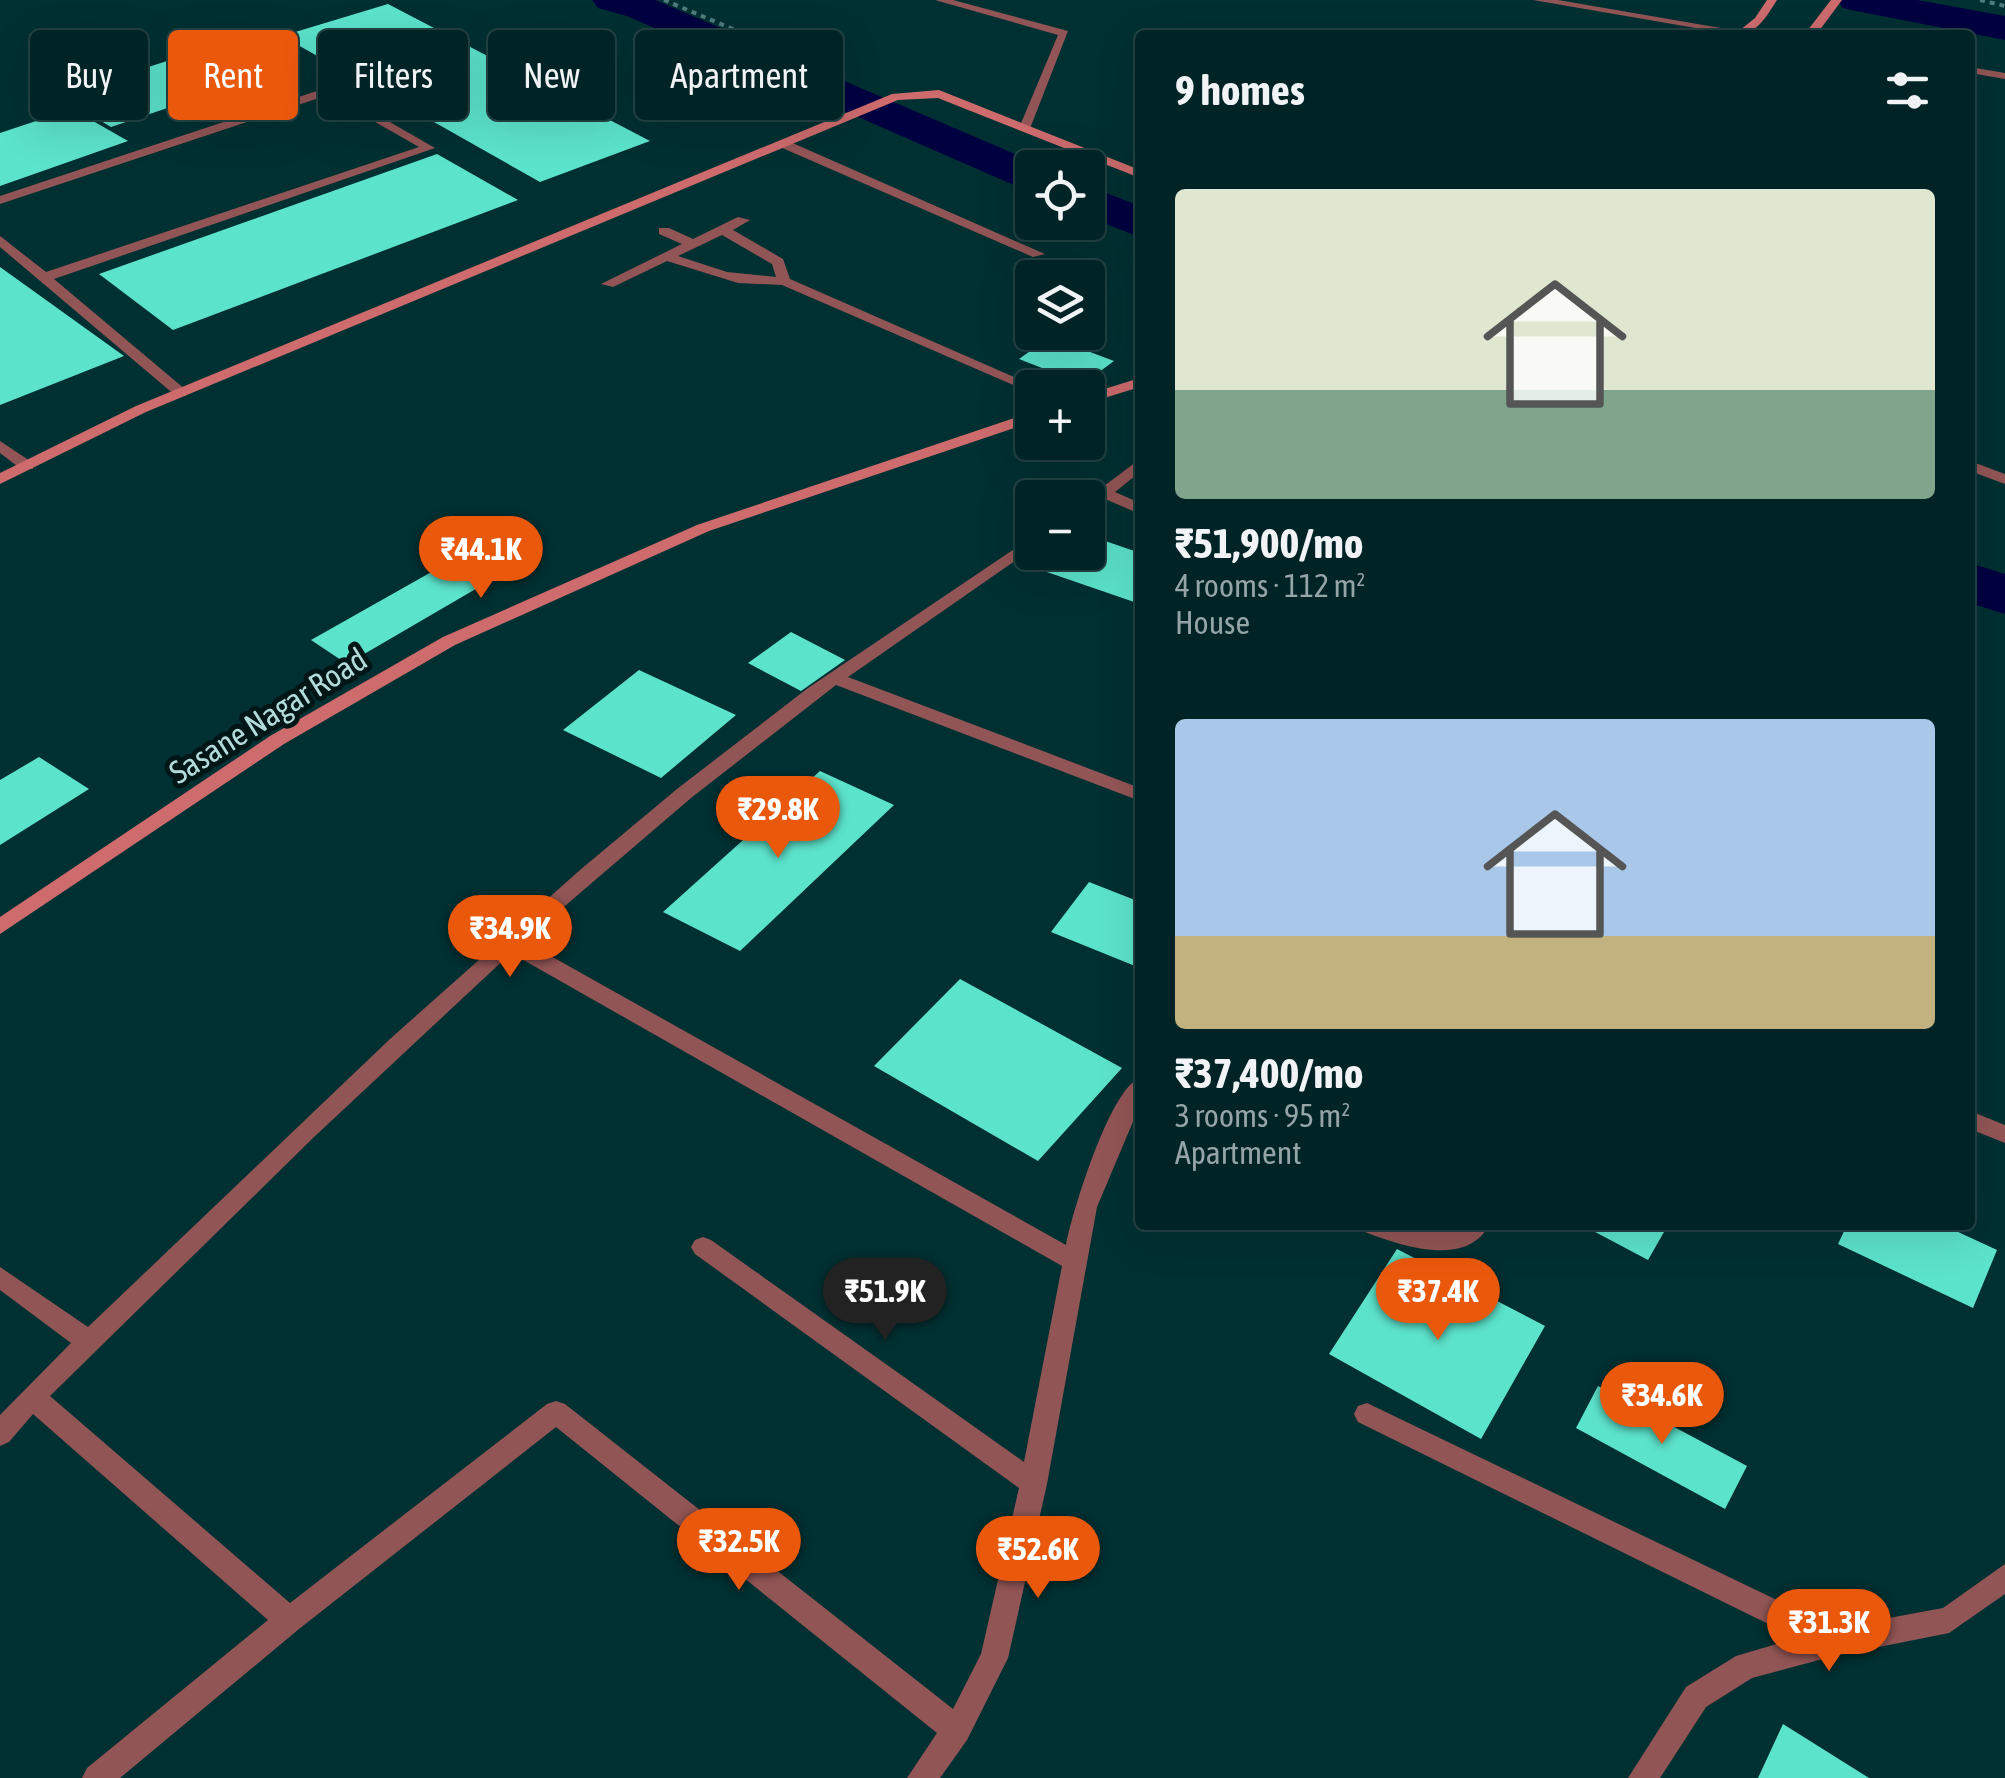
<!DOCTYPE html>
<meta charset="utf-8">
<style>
body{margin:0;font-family:"Asap Condensed",sans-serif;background:#0e3032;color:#f1f3f6;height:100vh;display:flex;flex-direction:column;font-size:38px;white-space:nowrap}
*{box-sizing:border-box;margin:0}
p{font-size:32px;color:#95a4a7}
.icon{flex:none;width:55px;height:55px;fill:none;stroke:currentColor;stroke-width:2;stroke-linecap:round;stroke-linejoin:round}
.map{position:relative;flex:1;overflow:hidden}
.drawer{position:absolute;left:1135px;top:30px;width:840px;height:1200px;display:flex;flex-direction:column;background:#002426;border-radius:10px;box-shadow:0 10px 40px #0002,0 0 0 2px #224143}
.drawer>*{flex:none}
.hud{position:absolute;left:30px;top:30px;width:950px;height:90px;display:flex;gap:20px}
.buttons{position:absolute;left:1015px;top:150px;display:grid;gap:20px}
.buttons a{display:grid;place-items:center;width:90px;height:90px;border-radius:10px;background:#002426;box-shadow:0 10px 40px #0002,0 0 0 2px #224143;font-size:50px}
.price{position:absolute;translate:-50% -85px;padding:0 22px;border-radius:35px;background:#ea580c;color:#fff;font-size:32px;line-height:65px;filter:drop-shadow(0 2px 5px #0008)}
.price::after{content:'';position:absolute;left:50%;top:60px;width:30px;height:22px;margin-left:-15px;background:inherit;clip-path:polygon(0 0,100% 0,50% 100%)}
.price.selected{background:#222;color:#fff}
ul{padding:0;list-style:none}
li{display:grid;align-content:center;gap:20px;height:530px;padding:0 40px}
li span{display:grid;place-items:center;height:310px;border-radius:10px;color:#555}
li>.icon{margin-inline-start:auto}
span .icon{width:180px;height:180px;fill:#fffc;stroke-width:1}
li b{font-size:42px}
h2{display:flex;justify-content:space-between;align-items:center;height:120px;padding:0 40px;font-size:42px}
.chip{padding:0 35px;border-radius:10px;background:#002426;box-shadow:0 10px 40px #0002,0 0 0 2px #224143;font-size:35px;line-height:90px}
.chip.selected{background:#ea580c;color:#fff}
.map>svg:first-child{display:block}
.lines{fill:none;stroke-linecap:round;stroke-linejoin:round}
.canal{fill:#000041;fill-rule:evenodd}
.building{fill:#5ce3cb}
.path{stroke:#4f7b7c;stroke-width:4;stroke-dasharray:5 5;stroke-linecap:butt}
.lane{fill:#925555;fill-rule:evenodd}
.street{fill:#925555;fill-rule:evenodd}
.secondary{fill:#cd6b6d;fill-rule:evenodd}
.labels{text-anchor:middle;stroke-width:10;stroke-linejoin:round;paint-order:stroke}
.street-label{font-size:32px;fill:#b4dbdc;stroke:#001617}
</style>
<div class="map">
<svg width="2005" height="1778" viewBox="0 0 2005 1778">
<rect width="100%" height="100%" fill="#003032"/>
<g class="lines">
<!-- canal -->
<path class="canal" d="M592,0H655L1048,168H1032V190L1016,186L627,16L598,8Z
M1837,0H1917L2005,16V40L1856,11L1843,8Z
M1088,186L1140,206V237L1088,217Z
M1970,563L2005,574V614L1970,603Z"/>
</g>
<!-- building -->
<path class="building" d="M388,4L650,141L540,182L282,36Z
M207,48L260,77L111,127L59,96Z
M72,109L128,141L0,186V133Z
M437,154L518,200L173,330L99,274Z
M0,267L124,356L0,405Z
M1050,337L1114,361L1083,384L1019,359Z
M1088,535L1140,553V604L1041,570L1058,552H1088Z
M481,544L517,565L347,664L311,640Z
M791,632L845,660L801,691L748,663Z
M639,670L736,715L661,778L563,730Z
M39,757L89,789L0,845V780Z
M820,771L894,805L740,951L663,912Z
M1089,882L1140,902V968L1051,932Z
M960,979L1122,1068L1038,1161L874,1066Z
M1582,1225H1668L1648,1260Z
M1847,1225H1943L1997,1250L1973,1308L1838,1244Z
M1397,1249L1545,1326L1481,1439L1329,1354Z
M1598,1386L1747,1466L1725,1509L1576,1428Z
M1783,1724L1869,1778H1758Z"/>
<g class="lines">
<!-- path -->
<path class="path" d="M664,0L844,76
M1980,0L2005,6"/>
<!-- lane -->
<path class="lane" d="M0,441L33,463V469H21L0,453Z"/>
<!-- street -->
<path class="street" d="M935,0H953L1068,31L1029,131L1019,128L1058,35Z
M1533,0H1558L1750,33L1736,35Z
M1970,67L2005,73V79L1970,73Z
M329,87L435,148L54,279L186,390V396H176L0,247V236L46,272L419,147L328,95L0,204V196Z
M780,141H788L1045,254L1033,257L780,147Z
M738,217L750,220L733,230L783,259L790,279L1039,388H1032V392L1027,391L782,285L738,283L667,261L613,287L601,284L682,244L659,234V228H669L693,239ZM722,235L772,264L776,277L727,272L678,256Z
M1140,459V472L1115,492L1140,503V514L1105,499L1088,510V498Z
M1970,461L2005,474V484L1970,471Z
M1032,537V549L848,677L1140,788V801L836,685L691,798L524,941L1066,1245C1072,1213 1110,1088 1140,1078V1105L1097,1207L1047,1484L1008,1658L967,1740L940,1778H907L937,1733L556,1427L299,1629L120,1778H82L87,1768L268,1620L33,1414L9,1442L0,1446V1415L71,1343L0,1290V1267L88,1327L390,1039L580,870L677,789L808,688ZM511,953L1062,1266L1024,1462L711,1240L703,1237L695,1240L691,1247L695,1254L1019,1488L981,1654L953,1709L565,1404L556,1401L547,1404L290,1603L50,1396L313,1138Z
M1970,1111L2005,1125V1143L1970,1129Z
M1361,1225H1402L1440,1230L1459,1225H1489C1466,1269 1399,1245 1365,1232Z
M1367,1403L1835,1628L1943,1608L2005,1564V1594L1949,1633L1834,1656L1752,1678L1706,1707L1660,1778H1628L1686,1687L1736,1656L1797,1638L1358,1422L1354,1414L1358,1406Z"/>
<!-- secondary -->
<path class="secondary" d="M1767,0H1777C1766,17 1757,35 1734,35L1755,18Z
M1831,0H1842L1816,35H1804Z
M939,90L1140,170V178L938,98L898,100L146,412L0,484V473L136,406L892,94Z
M1140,378V387L1088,403V394Z
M1032,412V422L709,531L455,645L284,744L0,934V917L270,736L443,637L697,525Z"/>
</g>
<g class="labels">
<!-- street labels -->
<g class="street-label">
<text transform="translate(268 716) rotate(-32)" y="11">Sasane Nagar Road</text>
</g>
</g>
</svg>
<div class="buttons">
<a><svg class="icon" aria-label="locate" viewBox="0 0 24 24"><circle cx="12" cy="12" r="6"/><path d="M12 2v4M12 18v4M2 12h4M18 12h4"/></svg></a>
<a><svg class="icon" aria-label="layers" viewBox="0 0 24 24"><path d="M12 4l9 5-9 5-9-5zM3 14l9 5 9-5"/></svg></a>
<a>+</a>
<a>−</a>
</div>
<b class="price" style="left:481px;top:601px">₹44.1K</b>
<b class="price" style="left:778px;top:861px">₹29.8K</b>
<b class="price" style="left:510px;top:980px">₹34.9K</b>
<b class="price selected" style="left:885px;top:1343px">₹51.9K</b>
<b class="price" style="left:1438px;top:1343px">₹37.4K</b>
<b class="price" style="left:1662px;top:1447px">₹34.6K</b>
<b class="price" style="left:739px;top:1593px">₹32.5K</b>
<b class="price" style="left:1038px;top:1601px">₹52.6K</b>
<b class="price" style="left:1829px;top:1674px">₹31.3K</b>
<div class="hud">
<a class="chip">Buy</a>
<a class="chip selected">Rent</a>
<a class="chip">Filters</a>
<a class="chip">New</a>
<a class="chip">Apartment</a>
</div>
<section class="drawer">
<h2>9 homes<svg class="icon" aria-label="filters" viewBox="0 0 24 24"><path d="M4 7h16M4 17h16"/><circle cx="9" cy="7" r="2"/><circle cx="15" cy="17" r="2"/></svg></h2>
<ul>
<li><span style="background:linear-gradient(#dfe7d0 65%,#7fa58c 0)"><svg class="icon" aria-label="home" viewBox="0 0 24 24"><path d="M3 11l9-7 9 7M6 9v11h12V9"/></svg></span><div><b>₹51,900/mo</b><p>4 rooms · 112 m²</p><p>House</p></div></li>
<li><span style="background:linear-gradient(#a9c7e8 70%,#c2b280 0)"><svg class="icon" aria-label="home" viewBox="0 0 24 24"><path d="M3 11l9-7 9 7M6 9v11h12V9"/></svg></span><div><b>₹37,400/mo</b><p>3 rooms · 95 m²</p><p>Apartment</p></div></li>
</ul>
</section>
</div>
